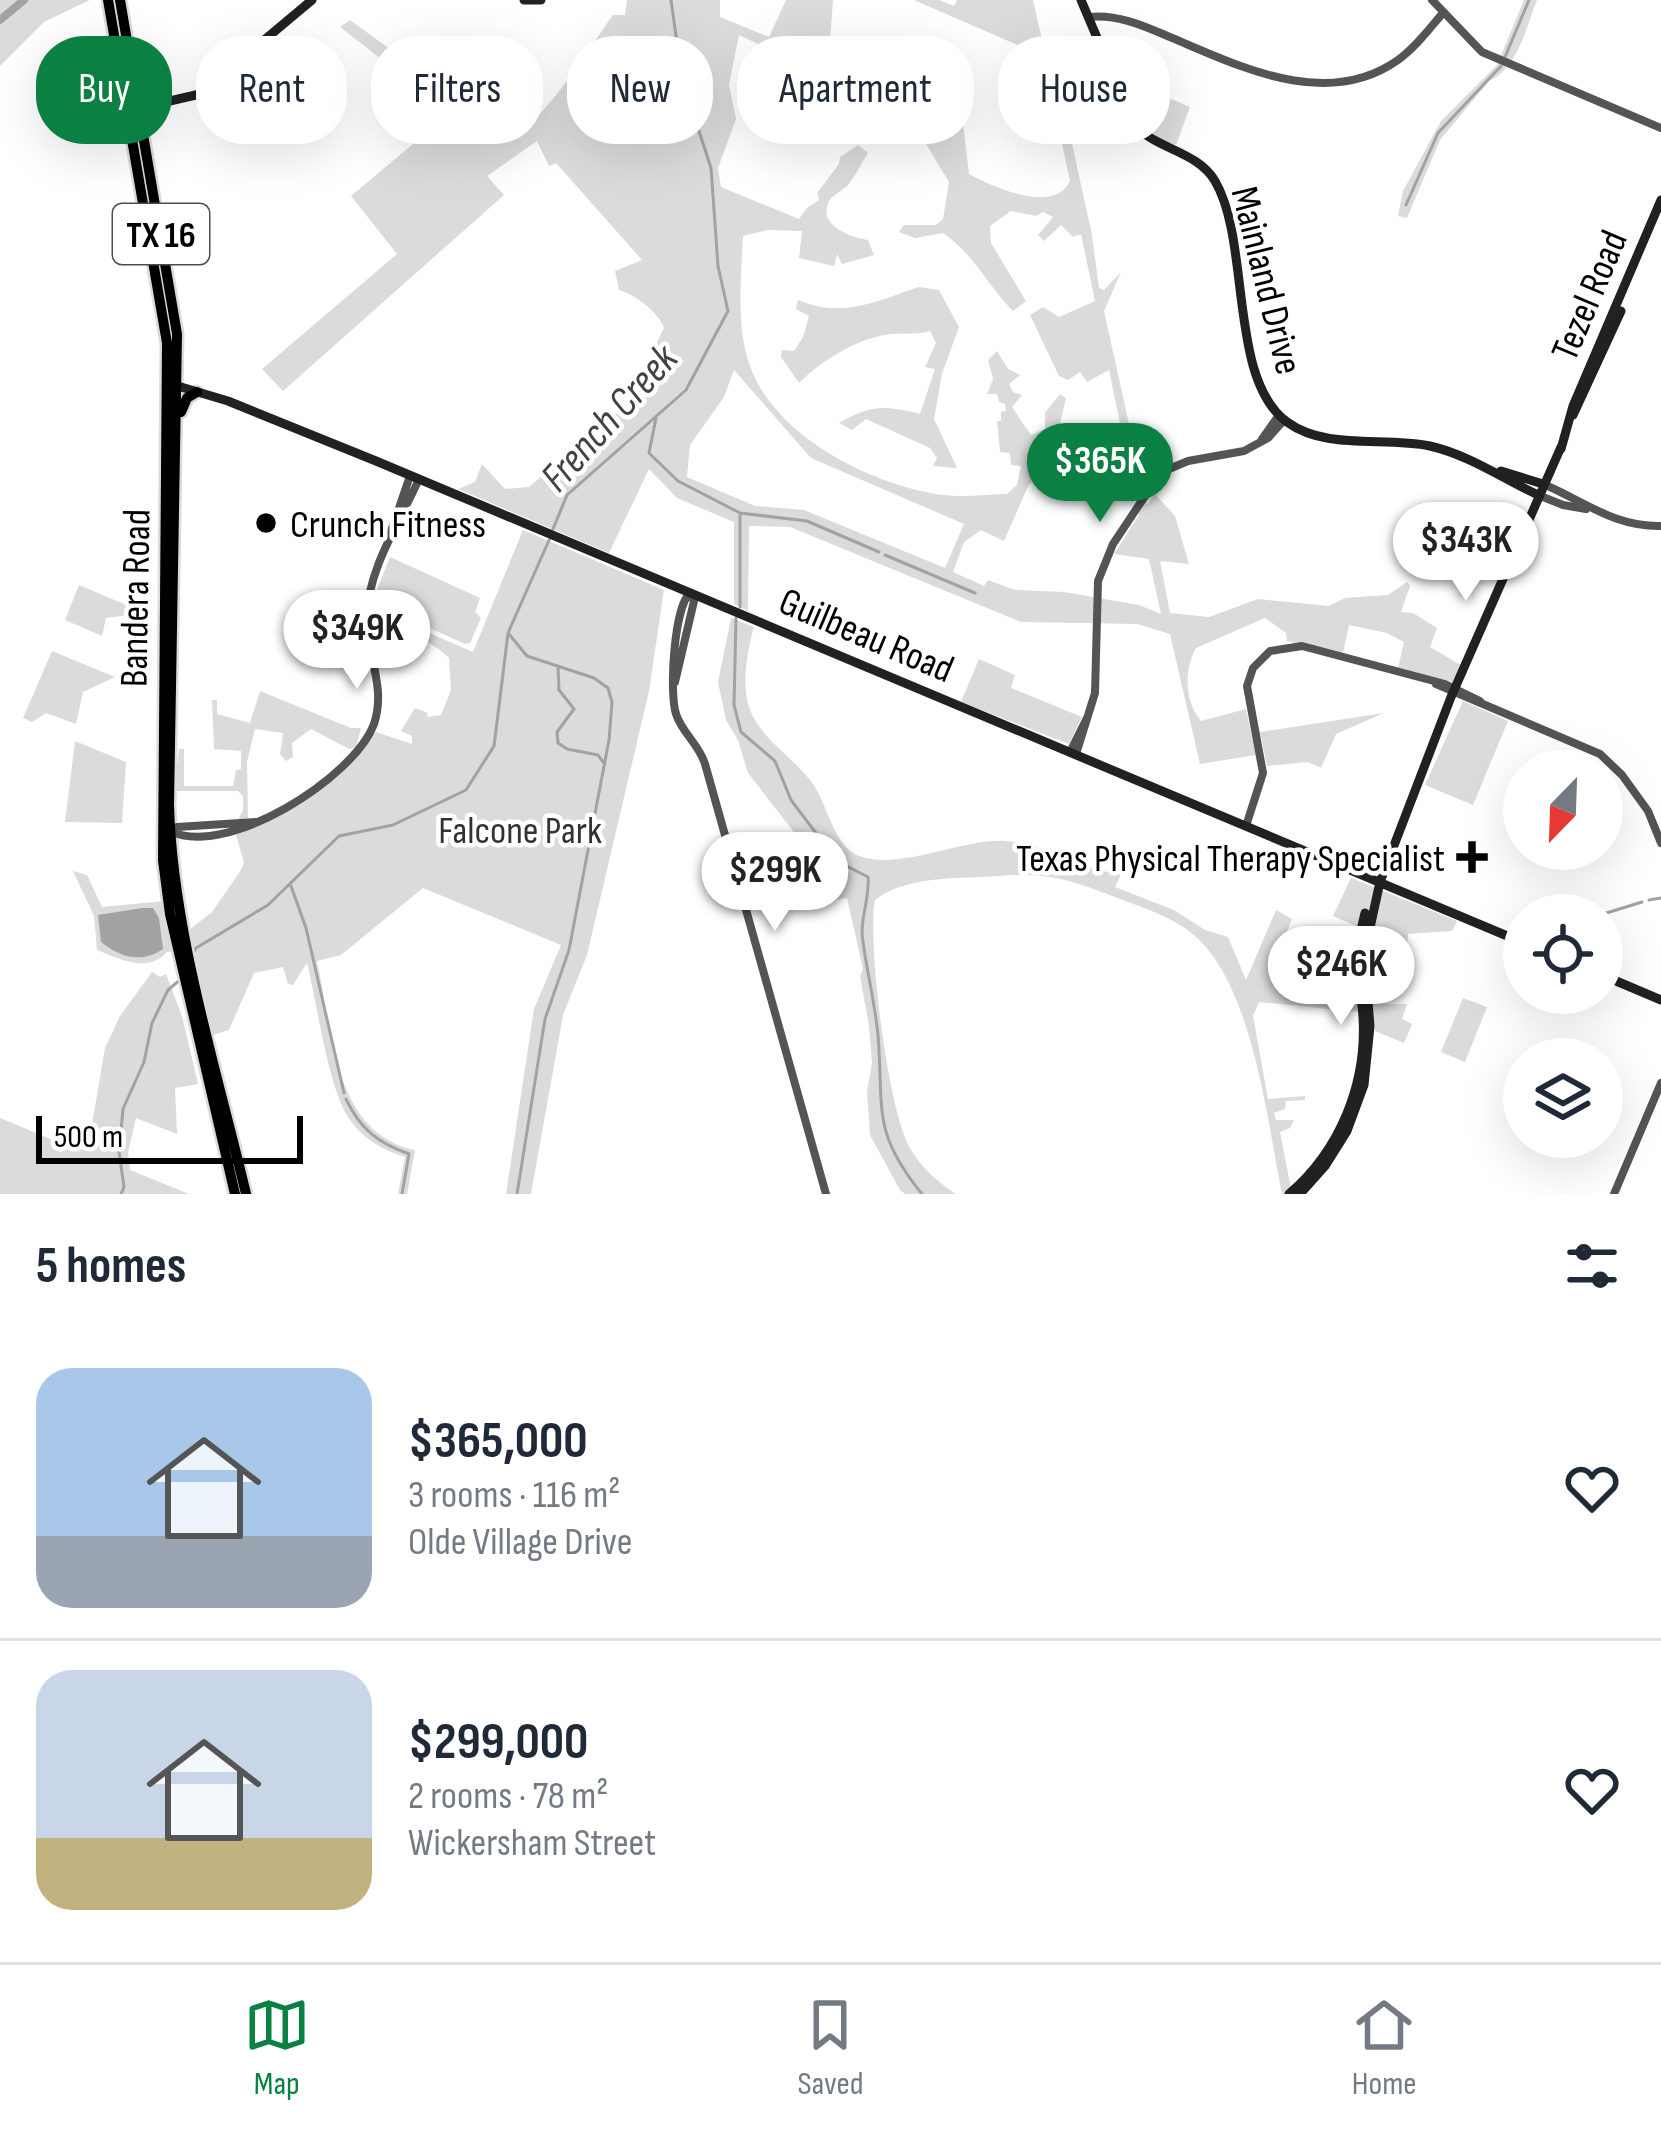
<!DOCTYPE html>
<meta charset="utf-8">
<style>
body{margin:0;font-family:"Sofia Sans Condensed",sans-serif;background:#f6f6f7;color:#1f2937;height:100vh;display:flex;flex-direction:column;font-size:45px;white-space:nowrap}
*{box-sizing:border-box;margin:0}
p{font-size:39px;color:#747a83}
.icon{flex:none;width:66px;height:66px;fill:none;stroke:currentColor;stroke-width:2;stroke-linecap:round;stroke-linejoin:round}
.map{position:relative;height:1194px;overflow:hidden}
.side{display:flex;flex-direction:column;background:#fff;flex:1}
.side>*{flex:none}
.guide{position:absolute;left:36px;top:36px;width:1590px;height:108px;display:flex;gap:24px}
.needle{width:78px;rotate:203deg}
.tools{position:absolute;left:1503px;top:750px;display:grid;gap:24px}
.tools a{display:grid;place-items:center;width:120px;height:120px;border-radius:50%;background:#fff;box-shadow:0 12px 48px #0002;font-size:60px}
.scale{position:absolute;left:36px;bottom:30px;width:267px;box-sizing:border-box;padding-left:12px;border:6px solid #000;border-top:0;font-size:33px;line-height:42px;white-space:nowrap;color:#000;-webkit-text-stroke:9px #fff;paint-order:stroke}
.price{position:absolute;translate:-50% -102px;padding:0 27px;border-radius:42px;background:#fff;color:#222;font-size:39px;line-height:78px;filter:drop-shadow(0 3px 6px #0008)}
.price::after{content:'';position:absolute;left:50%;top:72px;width:36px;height:27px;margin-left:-18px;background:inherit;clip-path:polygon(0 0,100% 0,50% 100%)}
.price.on{background:#0b8043;color:#fff}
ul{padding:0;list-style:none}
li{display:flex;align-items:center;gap:36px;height:300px;padding:0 36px}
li+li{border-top:3px solid #e0e1e3}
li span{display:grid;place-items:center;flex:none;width:336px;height:240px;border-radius:36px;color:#555}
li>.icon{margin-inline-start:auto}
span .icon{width:144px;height:144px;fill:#fffc;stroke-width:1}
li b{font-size:51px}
h2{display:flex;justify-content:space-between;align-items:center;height:144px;padding:0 36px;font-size:51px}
.tag{padding:0 42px;border-radius:48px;background:#fff;box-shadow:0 12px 48px #0002;font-size:42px;line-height:108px}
.tag.on{background:#0b8043;color:#fff}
.menu{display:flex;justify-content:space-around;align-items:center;height:168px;border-top:3px solid #e0e1e3;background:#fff;font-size:33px;color:#747a83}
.menu a{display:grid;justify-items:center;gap:6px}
.menu .on{color:#0b8043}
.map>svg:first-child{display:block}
.green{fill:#dbdbdb;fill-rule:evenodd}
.water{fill:#a2a2a2}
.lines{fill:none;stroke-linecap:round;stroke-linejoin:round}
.stream{stroke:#a2a2a2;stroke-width:3}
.river{stroke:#a2a2a2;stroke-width:8}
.primary-casing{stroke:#dbdbdb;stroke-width:15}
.tertiary{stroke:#545454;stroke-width:8}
.secondary{stroke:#212121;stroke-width:9}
.primary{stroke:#000;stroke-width:10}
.poi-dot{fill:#000;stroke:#fff;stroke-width:4.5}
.labels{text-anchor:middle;stroke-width:9;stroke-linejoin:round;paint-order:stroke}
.shield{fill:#fff;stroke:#4c4c4c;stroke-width:3}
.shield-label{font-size:36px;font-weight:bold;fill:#000}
.street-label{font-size:39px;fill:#000;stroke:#fff}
.poi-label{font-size:39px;fill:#000;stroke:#fff;text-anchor:start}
.park-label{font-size:39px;fill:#323232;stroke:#fff}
.water-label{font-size:42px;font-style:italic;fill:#434343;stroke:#fff}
</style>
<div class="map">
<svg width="1661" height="1194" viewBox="0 0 1661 1194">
<rect width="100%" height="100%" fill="#fff"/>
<!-- green -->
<path class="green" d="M0,0H90L44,22L0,66Z
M627,0H720V17L769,37L786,0H833L830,42L822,67L830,66L963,124L969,174C993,187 1055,215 1070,181L1051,92L1031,51L914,0H939L954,6L957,0H1033L1043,44L1051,48L1092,235L1099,288L1104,290L1121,272L1104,311L1147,505L1155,494L1175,516L1189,564L1160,561L1170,613L1209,617L1258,599L1329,606L1345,598L1388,595L1407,582L1410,586L1401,612L1413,613L1437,628L1430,647L1461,665L1453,682L1398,668L1404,642L1387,633L1349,625L1343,653L1287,641L1286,633L1265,618L1196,648C1184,670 1184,701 1201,721L1246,709L1256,755L1200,764L1170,634L1137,624L1021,622L790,527L749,526L748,611L734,604V522L677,498L649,469L609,553L458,489L475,482L482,464L505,489L529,487L665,372L672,358L654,348L664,328C659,313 635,294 619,290L615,271L642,260L556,163L549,166L537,141L487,176L504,195L283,391L262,369L397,254L351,196L450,113L340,27L350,20L509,136C540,130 593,42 613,15H625ZM739,35L908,114L949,182L943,219L936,225H904L899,232L915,238L943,233C973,253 988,286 1013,311L1026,301L991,243L990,226L1011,211L1036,216L1043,212L1053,217L1038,235L1044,241L1061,225L1073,237L1081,234L1095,301L1059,317L1043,307L1030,315L1059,376L1068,380L1080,372L1087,382L1109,370L1139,515L1114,554L1149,559L1161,614L1139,605L1064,592L1015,590L988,580L984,586L953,572L964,542L981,530L1004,541L1029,484L1077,457L1056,440L1066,398L1060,394L1045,413V429L1031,435L1012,407L1022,395L1013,392L1009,384L1020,375L1008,369L997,351L988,360L993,379L987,394H997L999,402L1005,404L1006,411L1001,412V421H997L1000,452L1010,453L1011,465L1021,466L1017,485L1007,494C988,494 965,498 943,495C873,485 776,438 750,366C736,328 741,277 743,236L768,230L802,231L799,258L834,266L837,254L842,264L874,255L868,240C850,237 814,225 831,198C832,197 845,188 847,186C855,177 861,164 868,153L858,145L840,157L839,164L817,193L819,200L807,208L799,219L721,187L718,168L736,119L729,85ZM734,370L811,458L964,524L945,568L804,510L755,506L687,477L690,445L724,397Z
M1524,0H1537C1526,27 1518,68 1489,81L1440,140L1407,218L1398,216L1403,191L1441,121L1497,65Z
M1118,76L1190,107L1176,145C1140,134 1132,109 1118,76Z
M919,287L939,290L959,327L942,374L934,419L957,468L933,466L937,458L930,448L866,419L852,430L839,423C870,405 885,405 920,414L935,369L925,367L936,343L930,331C916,335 906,333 892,334C859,337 822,360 799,383L781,357L782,350L794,351L803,337L809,316L796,309L798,300C843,319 876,301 919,287Z
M523,530L664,590L649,691L587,955L563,1015L531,1194H506L534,1009L561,945L423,888L341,955L317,961C332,1029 333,1133 415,1150L407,1194H398L405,1157C383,1150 363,1139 350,1120C328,1090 317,1002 307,963L293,985L288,984L283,967L254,973L229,1030L213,1035L189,930L212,912L241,870L244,863L236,835C297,811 335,781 376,732L412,744V736L401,731L415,708L428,713L427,717L441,715L451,690L449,658C432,641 397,624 372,623L374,609L473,652Z
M390,557L480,598L475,612L481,618L470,643L465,644L376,604L378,587Z
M79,585L145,613L106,618L102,636L65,620Z
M731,618L754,627C747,650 741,687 750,710C763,742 797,759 815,787C828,808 835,847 859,856C901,871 962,838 1006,841C1048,844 1080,870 1121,874L1115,887L1174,910L1205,930L1228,937L1246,980L1276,910L1292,919L1278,953L1311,967L1325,936L1355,950L1359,1012L1259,1002L1253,1016L1268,1099L1305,1096V1100L1286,1101L1285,1109L1274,1113L1276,1120H1294L1290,1128L1280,1132L1292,1194H1282C1267,1120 1253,988 1196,937C1177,919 1147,909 1123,900C1072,881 1053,872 999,876C959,879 907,875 875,900C867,943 888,1111 910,1148C922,1169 937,1181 956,1194H905L900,1190L870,1135L867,1091L872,1063L869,1026L860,976L863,969L847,898L834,900L828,876L748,773L738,740L726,720L718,682Z
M52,651L115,677L83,692L76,724L46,713L32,722L23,718Z
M979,659L1015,675L1011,688L1082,717L1069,744L961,702Z
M260,691L351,728H361L356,747L349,749L311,729L292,743L293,757L286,761L280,754L283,733L255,729L247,762L248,818L238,820L243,810V796L238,791H174L179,749H184V786H233L236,770L241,769V751L214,749L212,700H217V714L250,723Z
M1463,701L1508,721L1473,805L1425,785Z
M1384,713L1336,734L1321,768L1308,762L1267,766L1260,732Z
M75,741L126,762L122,823L65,822Z
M73,871L87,875L102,907L164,901L175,951L167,952C147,974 121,959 97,950L94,916Z
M1351,878L1457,921L1452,931L1408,934L1407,951H1385L1381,955L1386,1004H1407L1402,1019L1412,1024L1404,1043L1375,1031L1369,967L1372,933L1333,916Z
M152,972L160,977L166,974L182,1016L198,1084L175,1088L177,1134L136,1118L128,1152L130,1170L189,1194H0V1118L65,1145L89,1142L105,1048L120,1016Z
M1463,998L1487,1007L1465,1062L1441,1052Z"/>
<!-- water -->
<path class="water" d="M142,908H153L159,918L163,949C141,964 120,957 101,942L98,915Z"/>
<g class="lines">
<!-- stream -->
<path class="stream" d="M1505,57L1529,0
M1406,205L1438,133L1501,66
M656,418L649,453L678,481L740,513L807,521L879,552
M553,529L567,495L686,390L728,311L718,266L711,168L682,79L671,0
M885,555L975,593
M740,607V515
M736,618L734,705L741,732L775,761L791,800L837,861L868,877C870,899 859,920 863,942C867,972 875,1004 878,1035C884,1109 871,1131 922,1194
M508,633L527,656L594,678L608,688L612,702L609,740L569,950L545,1019L517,1194
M558,667L559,690L574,709L557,732L558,743L567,749L598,755L603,762
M291,886L306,928L344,1093
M1649,900L1661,898
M1600,915L1642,902
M193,954L196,948L268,905L339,836L393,825L466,790L494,746L508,633L550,538
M346,1099C360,1129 378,1143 409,1154L402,1194
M121,1194L124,1187L119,1152L123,1109L144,1062L152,1023L168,990L181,979"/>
<!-- river -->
<path class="river" d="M0,20L24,0"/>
<defs>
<path id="primary" d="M108,0L167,343L163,860L170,914L235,1194
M120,0L177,334L169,804C172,930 217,1071 246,1194
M181,412L187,398L197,392"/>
</defs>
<!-- primary casing -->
<use href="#primary" class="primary-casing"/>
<!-- tertiary -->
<path class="tertiary" d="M1432,0L1482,52L1661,128
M1089,17C1121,14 1148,28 1177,40C1245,69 1329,109 1398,60C1416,47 1429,29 1443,13
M1262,439L1279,415
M1543,484C1584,501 1614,527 1661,526
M1538,495L1563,505L1586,509
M389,537L410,476
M690,593C674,607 669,692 676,714C682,733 699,744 705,764L826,1194
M675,682L694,601L690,593
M1436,684L1600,754L1622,775L1648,811L1661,843
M1070,752L1087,718
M1076,754L1095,693L1098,581L1113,544L1153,484L1169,469L1188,461L1244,451L1268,438L1284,420
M256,822L177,827L170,831C226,859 354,778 374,724C387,685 365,653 367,616C368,568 400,522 419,479
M1246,826L1263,773L1247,686L1253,668L1270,651L1302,646L1445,684L1480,701
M1614,1194L1661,1083"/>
<!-- secondary -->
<path class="secondary" d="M524,0H541
M1081,0L1134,125C1158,150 1197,151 1215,181C1251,242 1228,379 1287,422C1327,451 1384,436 1430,446C1469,455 1502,478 1538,495
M131,110L200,94L312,0
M171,384L228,401L376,461L1524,943
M1573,415L1621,311
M1561,449L1573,406L1661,200
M1501,471L1543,484
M1602,975L1661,1000
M1289,1194C1340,1150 1367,1084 1363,1017C1360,980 1355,950 1365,913
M1300,1194L1325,1166L1347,1131L1364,1085L1370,1026L1364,955L1380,882L1451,697L1561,447"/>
<!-- primary -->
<use href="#primary" class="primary"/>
</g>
<!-- markers -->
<g class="poi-dot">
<circle cx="266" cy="523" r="12"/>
<path d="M1466 839h12v12h12v12h-12v12h-12v-12h-12v-12h12z"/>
</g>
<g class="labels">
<!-- shield labels -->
<rect class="shield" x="113" y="204" width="96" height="60" rx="9"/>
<g class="shield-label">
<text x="161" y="247">TX 16</text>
</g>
<!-- street labels -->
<g class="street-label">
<text transform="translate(1268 280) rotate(76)" y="14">Mainland Drive</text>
<text transform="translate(1588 295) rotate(-67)" y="14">Tezel Road</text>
<text transform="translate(134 598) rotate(-89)" y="14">Bandera Road</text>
<text transform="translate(867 634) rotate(23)" y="14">Guilbeau Road</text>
</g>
<!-- poi labels -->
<g class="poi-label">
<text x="290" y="537">Crunch Fitness</text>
<text x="1445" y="871" text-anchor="end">Texas Physical Therapy Specialist</text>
</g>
<!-- park labels -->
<g class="park-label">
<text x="520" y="843">Falcone Park</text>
</g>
<!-- water labels -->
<g class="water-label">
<text transform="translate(608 417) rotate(-48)" y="15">French Creek</text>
</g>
</g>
</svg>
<div class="tools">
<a><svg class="needle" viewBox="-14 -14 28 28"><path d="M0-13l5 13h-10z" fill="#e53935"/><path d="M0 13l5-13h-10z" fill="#747a83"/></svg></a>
<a><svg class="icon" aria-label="locate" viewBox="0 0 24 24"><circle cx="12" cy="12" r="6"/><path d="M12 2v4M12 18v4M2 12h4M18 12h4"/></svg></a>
<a><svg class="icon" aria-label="layers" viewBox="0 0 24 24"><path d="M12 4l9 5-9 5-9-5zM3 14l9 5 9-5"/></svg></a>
</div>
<div class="scale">500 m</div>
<b class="price on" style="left:1100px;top:525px">$365K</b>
<b class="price" style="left:1466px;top:604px">$343K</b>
<b class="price" style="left:357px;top:692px">$349K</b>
<b class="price" style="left:775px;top:934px">$299K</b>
<b class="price" style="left:1341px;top:1028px">$246K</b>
<div class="guide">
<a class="tag on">Buy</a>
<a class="tag">Rent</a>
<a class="tag">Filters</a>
<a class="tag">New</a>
<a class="tag">Apartment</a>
<a class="tag">House</a>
</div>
</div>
<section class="side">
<h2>5 homes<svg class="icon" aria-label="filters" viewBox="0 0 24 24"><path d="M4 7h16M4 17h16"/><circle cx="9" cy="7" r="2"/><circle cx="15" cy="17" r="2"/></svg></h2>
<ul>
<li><span style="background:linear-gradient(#a9c7e8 70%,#9aa5b1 0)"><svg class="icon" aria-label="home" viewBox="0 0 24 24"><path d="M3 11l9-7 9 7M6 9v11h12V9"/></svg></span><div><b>$365,000</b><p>3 rooms · 116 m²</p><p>Olde Village Drive</p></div><svg class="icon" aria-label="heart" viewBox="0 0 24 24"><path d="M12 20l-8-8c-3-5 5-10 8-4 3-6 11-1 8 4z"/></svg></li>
<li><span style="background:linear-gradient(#c9d6e8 70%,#c2b280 0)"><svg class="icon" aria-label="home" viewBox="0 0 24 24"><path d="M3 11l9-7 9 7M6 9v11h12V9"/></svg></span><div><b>$299,000</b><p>2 rooms · 78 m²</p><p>Wickersham Street</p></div><svg class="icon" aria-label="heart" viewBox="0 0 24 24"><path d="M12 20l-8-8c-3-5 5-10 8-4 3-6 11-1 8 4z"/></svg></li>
</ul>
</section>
<nav class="menu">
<a class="on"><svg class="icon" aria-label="map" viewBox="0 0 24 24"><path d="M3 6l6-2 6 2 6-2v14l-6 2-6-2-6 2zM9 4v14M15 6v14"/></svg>Map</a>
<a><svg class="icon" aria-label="saved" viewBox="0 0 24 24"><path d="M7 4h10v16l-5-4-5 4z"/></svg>Saved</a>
<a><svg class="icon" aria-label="home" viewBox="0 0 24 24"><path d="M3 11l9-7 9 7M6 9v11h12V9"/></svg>Home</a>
</nav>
